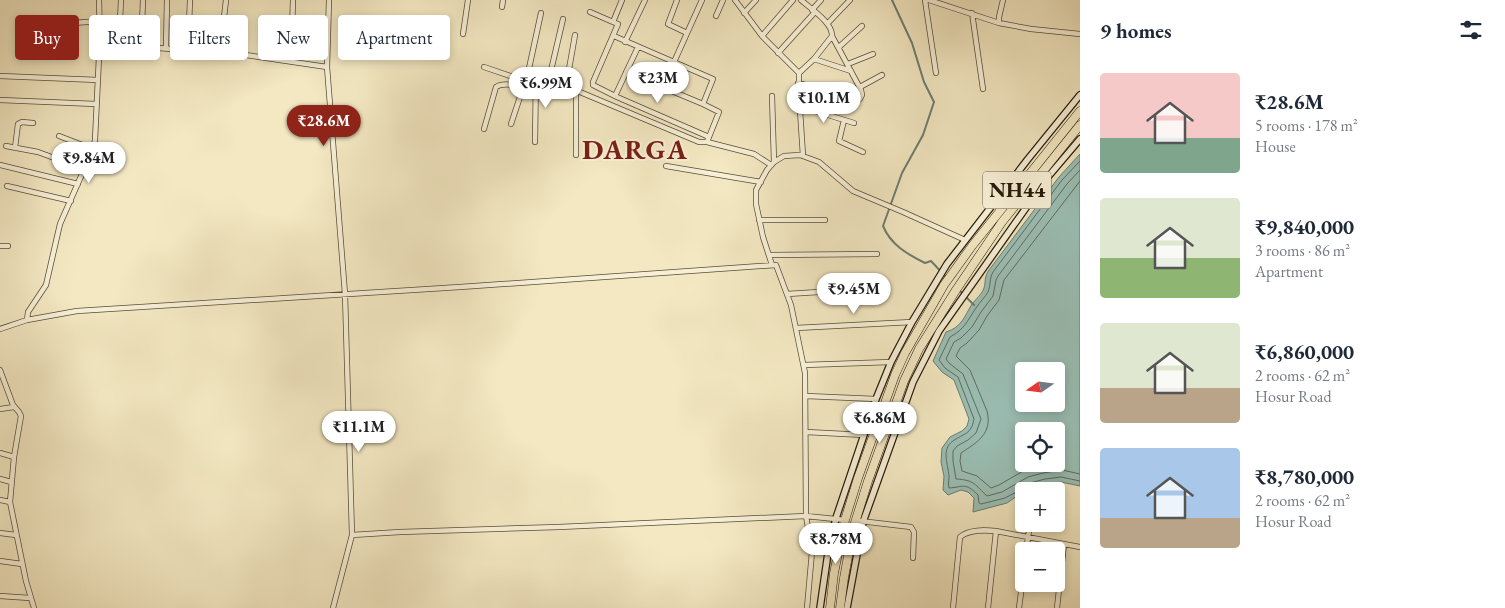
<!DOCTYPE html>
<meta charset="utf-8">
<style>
body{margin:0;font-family:"EB Garamond",serif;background:#f6f6f7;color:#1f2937;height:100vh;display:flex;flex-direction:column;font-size:19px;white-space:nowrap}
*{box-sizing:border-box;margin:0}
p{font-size:16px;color:#747a83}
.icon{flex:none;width:28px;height:28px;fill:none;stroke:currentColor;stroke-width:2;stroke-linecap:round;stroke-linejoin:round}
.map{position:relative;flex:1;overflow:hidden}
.details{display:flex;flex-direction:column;background:#fff;width:425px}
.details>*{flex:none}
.banner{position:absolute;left:15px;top:15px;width:475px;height:45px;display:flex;gap:10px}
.needle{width:32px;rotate:256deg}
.buttons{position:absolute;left:1015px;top:362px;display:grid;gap:10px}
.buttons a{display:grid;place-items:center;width:50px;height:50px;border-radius:5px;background:#fff;box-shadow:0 2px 8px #0003;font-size:25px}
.price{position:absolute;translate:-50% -42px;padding:0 11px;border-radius:18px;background:#fff;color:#222;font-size:16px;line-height:32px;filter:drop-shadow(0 1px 2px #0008)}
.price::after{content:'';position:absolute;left:50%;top:30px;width:15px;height:11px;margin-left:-8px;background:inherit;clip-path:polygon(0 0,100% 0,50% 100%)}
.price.selected{background:#8f2418;color:#fff}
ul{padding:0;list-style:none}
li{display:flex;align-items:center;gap:15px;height:125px;padding:0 20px}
li span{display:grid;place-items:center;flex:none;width:140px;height:100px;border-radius:5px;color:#555}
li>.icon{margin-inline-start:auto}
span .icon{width:60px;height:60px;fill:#fffc;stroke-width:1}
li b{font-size:21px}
h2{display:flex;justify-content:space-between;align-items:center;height:60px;padding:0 20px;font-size:21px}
.pill{padding:0 18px;border-radius:5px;background:#fff;box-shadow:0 2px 8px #0003;font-size:18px;line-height:45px}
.pill.selected{background:#8f2418;color:#fff}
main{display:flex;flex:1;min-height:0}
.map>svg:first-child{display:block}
.water{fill:#9bc0b6;stroke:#6c7d71;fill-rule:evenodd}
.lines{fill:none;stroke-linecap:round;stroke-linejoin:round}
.shore{stroke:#606c60;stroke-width:1}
.stream{stroke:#6c7d71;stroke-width:2}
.street-casing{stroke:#584d38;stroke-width:6}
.secondary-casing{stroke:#25190a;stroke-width:8}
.highway-casing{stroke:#25190a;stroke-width:9}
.street{stroke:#f7f0d7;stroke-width:4.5}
.secondary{stroke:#f7f0d7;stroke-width:5.5}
.highway{stroke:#f3e8c2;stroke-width:8}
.labels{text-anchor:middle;stroke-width:4;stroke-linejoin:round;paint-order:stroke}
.shield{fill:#f7f0d7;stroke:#645a48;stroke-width:1}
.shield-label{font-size:21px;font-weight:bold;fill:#25190a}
.district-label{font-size:28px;font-weight:bold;letter-spacing:1px;fill:#7a1f14;stroke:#f7f0d7}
</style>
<main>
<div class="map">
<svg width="1080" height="608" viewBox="0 0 1080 608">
<rect width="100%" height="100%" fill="#f3e8c2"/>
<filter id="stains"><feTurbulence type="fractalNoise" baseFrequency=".004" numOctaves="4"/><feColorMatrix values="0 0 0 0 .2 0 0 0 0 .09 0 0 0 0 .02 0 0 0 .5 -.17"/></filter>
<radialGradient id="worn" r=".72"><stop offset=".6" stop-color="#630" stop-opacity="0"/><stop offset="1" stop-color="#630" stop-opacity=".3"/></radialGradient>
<!-- water -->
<path class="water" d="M1080,154V486L1061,482L1046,484L1032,487L1024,491L1007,503L973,512L974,498L968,492L961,490L948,495L943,490L944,476L941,462L942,448L950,437L962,431L967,426L969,419L954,380L942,372L933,361L946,332C962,327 964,317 972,304C976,299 982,294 984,288C986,281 984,277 989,270L1059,177ZM1024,371H1056V404H1024ZM1024,431H1056V464H1024Z"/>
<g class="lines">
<!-- shore -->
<path class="shore" d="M1080,161L1062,180L993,272C989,279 991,285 988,292C985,297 980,302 976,308C967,321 965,329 950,337L939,360L945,368L958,377L974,419C971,435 964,433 953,441C941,449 948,464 949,476C949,480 948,484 949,488C964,487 965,482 978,495L979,503L981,504L1005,498L1024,488L1030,483L1045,479L1061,477L1080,481
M1080,170L1067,184L998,276L996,280L993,296L981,312L972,327L961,338L954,342L946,359L949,363L963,374L981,419L976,433L968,440L957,446L953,451V461L956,479C975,480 975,485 987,496L1002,492L1028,477L1043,473L1062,470L1080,474
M1053,464L1025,470L999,485L991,488L977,476L962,471L960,461L961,453C976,443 993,434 987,411L970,370L956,356L960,348L967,343L979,330L987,316L999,300L1004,280L1080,181"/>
<!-- stream -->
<path class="stream" d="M892,0L912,43L924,82L934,102L923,135L902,173L883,226C891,245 907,254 925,263L931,261L946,277
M958,289L974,305"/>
<defs>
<path id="street" d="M121,0L119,41L121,45L246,55L327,67
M329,0L327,67L345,294L352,535L333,608
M622,0L613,22L618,24L593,82V85L617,97L709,137
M677,0L668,24L687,33
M735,0L762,36L799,73
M801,0C811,9 833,23 832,36L814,59L799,73V95L803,156
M925,0L936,73
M929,0L999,23L1031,29L1080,34
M502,7L503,0
M812,10L821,0
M590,12L613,22
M744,13L756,0
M972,13L983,89
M716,16L723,0
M828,23L850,0
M999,23V17L1003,0
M44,25L101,21
M463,34L468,0
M614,36L713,79L703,104L719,112L707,142L754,154L771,165
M762,36L793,0
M625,42L645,0
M141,47L143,0
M839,47L862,26
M166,48L167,0
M188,50L190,0
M220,52L226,0
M778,53L815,12
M814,59L851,71
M291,61L293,0
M674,62L702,0
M848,64L873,54
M484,67L522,80
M626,72L703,104
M528,73L549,79L699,142H707
M550,74L564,78L568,75L575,35
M0,76L98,80
M549,79L563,19
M798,83L857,100L860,99L862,95L861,90L832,36
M860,87L882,75
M615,96L638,47
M772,96L774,162
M0,100L96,104
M799,106L854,123
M844,120L839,141L863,152
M511,124L528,73L541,13
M484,129L496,87C505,81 510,89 521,80
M59,136L93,149
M535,142L536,75
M6,146L38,152L84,169
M15,148L18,124L22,122L33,123
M576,155V91
M0,165L78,184
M666,166L761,182
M7,186L71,201
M759,220H825
M0,246H8
M769,255L877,254
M772,265L763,237L756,204V190L767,170L774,162L784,156L800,155L819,162L853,191L903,212L965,240
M787,294L882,288
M27,320L77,311L460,287L776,265L791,305L805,373L806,516L845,520
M796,328L912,322
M0,329L27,320L28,312L46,285L60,224L93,149L95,140L100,36L99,0
M804,365L891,362
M0,370L13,405L19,412L21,416L14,457L10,502L26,581L34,608
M806,396L876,399
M0,409L14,407
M806,432L864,435
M0,453L14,457
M0,479L11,482
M0,500L10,502
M860,521L911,527L914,532L913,558
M0,533L16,535
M352,535L400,532L559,527L806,516L812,552L807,608
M1026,551L1030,524
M0,561L22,564
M0,596L30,598
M953,608L960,537C969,529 985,530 996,531
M988,608L996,531L1080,547
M1019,608L1024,570
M1057,608L1064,544"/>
<path id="secondary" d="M820,608L828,553L836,518L876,399L891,362L912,322L947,264L1028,159L1080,95
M847,608L863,522L913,382L939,331L1047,178L1080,139"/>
<path id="highway" d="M830,608L834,573L845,520L858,478L895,375L905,353L944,285L972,246L1080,111
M840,608L844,578L853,529L868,481L904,381L919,349L956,290L1002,222L1080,125"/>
</defs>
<!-- street casing -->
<use href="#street" class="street-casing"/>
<!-- secondary casing -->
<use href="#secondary" class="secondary-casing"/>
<!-- highway casing -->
<use href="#highway" class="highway-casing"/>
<!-- street -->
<use href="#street" class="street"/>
<!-- secondary -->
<use href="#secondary" class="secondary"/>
<!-- highway -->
<use href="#highway" class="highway"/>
</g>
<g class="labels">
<!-- shield labels -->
<rect class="shield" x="983" y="171.5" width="68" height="37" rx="4"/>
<g class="shield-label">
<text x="1017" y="197">NH44</text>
</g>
<!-- district labels -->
<g class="district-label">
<text x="635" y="159">DARGA</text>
</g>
</g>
<rect width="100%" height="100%" filter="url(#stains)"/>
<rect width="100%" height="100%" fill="url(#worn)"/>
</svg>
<div class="buttons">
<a><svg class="needle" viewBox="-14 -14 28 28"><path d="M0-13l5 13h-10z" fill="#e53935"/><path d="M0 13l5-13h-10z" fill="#747a83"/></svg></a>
<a><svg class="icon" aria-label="locate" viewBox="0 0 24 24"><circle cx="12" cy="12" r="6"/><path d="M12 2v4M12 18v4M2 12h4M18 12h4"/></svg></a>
<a>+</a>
<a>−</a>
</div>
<b class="price" style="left:658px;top:104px">₹23M</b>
<b class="price" style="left:546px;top:109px">₹6.99M</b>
<b class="price" style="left:824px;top:124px">₹10.1M</b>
<b class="price selected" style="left:324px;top:147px">₹28.6M</b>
<b class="price" style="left:89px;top:184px">₹9.84M</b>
<b class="price" style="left:854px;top:315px">₹9.45M</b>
<b class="price" style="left:880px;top:444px">₹6.86M</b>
<b class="price" style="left:359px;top:453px">₹11.1M</b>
<b class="price" style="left:836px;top:565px">₹8.78M</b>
<div class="banner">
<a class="pill selected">Buy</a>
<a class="pill">Rent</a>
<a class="pill">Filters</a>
<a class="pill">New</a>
<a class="pill">Apartment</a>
</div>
</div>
<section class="details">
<h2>9 homes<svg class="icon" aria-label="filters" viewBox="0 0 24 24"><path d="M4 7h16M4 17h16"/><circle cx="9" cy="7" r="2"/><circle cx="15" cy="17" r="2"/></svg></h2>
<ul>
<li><span style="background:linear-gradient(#f6c9c9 65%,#7fa58c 0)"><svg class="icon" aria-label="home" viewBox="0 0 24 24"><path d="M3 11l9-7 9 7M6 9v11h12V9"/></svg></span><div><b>₹28.6M</b><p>5 rooms · 178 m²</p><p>House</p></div></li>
<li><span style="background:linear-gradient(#dfe7d0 60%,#8fb573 0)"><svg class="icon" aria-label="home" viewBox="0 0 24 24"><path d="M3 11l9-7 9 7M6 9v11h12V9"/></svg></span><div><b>₹9,840,000</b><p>3 rooms · 86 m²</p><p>Apartment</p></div></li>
<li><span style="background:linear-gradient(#dfe7d0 65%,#b9a48a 0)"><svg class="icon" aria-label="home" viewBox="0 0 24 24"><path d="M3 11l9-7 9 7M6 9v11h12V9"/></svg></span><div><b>₹6,860,000</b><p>2 rooms · 62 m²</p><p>Hosur Road</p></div></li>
<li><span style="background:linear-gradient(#a9c7e8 70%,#b9a48a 0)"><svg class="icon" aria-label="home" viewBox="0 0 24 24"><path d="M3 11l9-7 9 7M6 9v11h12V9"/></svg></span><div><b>₹8,780,000</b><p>2 rooms · 62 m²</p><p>Hosur Road</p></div></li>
</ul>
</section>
</main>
